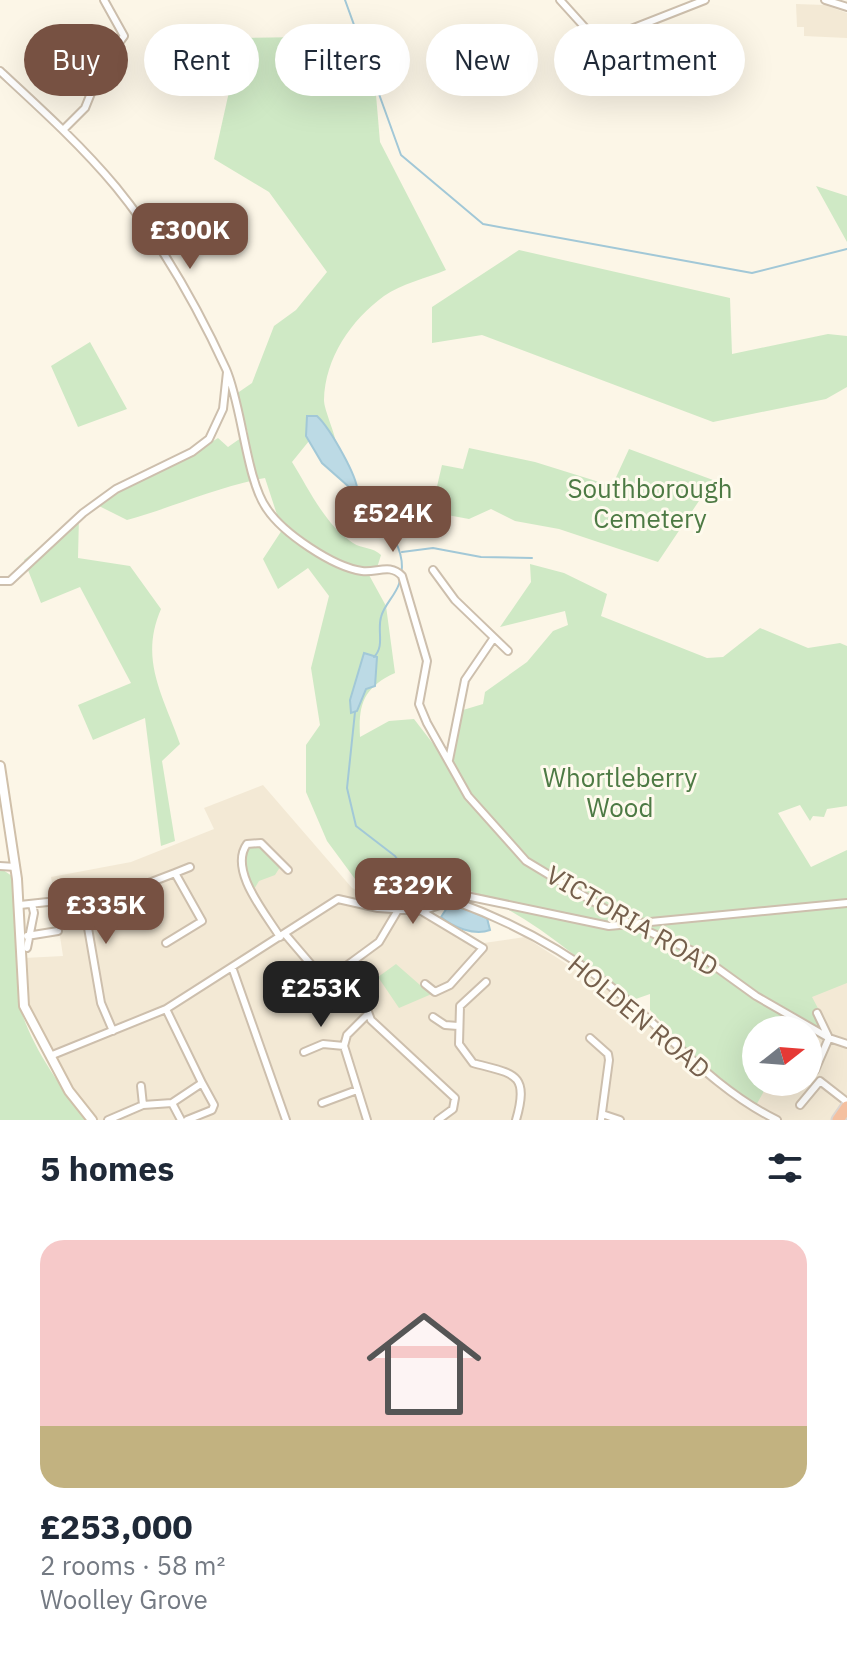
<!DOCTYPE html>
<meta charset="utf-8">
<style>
body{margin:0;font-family:"IBM Plex Sans",sans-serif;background:#f6f6f7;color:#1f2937;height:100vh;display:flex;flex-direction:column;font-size:30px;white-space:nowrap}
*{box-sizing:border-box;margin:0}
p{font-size:26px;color:#747a83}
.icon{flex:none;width:44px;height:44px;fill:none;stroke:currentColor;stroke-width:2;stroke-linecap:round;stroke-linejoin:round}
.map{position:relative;height:1120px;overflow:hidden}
.drawer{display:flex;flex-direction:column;background:#fff;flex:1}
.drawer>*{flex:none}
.banner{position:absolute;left:24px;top:24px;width:800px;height:72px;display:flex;gap:16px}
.needle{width:52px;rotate:73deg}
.controls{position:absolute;left:742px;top:1016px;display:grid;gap:16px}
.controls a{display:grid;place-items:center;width:80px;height:80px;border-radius:50%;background:#fff;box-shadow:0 8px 32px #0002;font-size:40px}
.price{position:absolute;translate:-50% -68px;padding:0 18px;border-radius:16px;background:#775142;color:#fff;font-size:26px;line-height:52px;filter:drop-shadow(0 2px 4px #0008)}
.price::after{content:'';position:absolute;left:50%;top:48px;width:24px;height:18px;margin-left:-12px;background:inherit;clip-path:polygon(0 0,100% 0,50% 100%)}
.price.on{background:#222;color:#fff}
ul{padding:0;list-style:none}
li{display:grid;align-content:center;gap:16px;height:424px;padding:0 40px}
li+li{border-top:2px solid #e0e1e3}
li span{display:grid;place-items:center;height:248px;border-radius:24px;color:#555}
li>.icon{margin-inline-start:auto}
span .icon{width:144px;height:144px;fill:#fffc;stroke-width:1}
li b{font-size:34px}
h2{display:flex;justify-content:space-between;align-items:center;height:96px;padding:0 40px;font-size:34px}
.pill{padding:0 28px;border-radius:36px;background:#fff;box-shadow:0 8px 32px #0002;font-size:28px;line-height:72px}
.pill.on{background:#775142;color:#fff}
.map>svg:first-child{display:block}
.residential{fill:#f3e9d5}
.green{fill:#cfe9c5}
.water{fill:#bcdae5;stroke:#a2c8d7;stroke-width:2}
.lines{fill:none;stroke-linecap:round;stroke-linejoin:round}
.stream{stroke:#a2c8d7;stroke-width:2}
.street-casing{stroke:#cdbfad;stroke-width:10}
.secondary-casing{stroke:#d0c0aa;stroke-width:12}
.highway-casing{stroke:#dbd5d0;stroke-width:15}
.street{stroke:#fff;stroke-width:6}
.secondary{stroke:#fff;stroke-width:8}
.highway{stroke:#f4c0a0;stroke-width:11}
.labels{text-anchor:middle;stroke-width:6;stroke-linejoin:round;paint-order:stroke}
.park-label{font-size:26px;fill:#4d7a44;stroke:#fefaed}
.street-label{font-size:26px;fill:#755f4c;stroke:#fefaed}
</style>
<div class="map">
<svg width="847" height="1120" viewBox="0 0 847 1120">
<rect width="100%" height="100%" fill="#fcf6e7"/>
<!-- residential -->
<path class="residential" d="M796,4L825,5L847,13V38L804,36V27H797Z
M263,785L352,888L484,943L525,937L622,1000L752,1110L767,1082H808V1030H794L812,995L847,981V1120H93L29,1011L24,958L63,956L51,877L131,862L214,829L204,808Z"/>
<!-- green -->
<path class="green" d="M371,36L380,142L446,270C427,278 401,284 384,296C351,320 325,358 324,400C324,410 335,432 337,447L317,416H307L309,441L292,462C309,489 325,525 353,543C362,549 373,547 381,555L376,571L369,575L386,606L395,673C364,687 358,704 360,737L389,721L414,719L451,767L463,710L483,704L485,692L527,662L553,631L568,625L565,611L500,627L531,582L530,564L564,573L607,594L601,616L707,658L723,657L760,628L808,648L840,643L847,646V806L827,809L824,817L813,816L810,821L800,805L778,813L811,867L847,850V900L832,902L837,909L847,904V983L812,997L835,1040L752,992L750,997L794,1021L790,1030H756V1082H769L754,1109L694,1057L650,1010V994L630,1001C580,959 530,915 468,890L421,907L412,888L393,877L394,900L358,883L327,841L306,792V745L320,725L311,668L329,596L308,568L278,589L263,559L282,530L265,478C217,487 174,507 127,520L97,505L148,472L183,460L218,438L228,447L248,433L236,394L252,383L274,326L296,310L327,272L269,192L214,159L241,38Z
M816,186L847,196V242Z
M519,250L730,298L732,354L828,334L847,336V387L826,399L713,422L482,335L432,343V307Z
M90,342L127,409L78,427L51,366Z
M469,448L535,462L612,486L629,449L713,480L658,562L559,529L515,521L491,509L469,519L431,512L442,465L463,469Z
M79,516L78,558L130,566L161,609C139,660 163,695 180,744L162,761L175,841L161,846L145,718L93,740L78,705L131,683L80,587L41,603L24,560Z
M261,843L282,864L275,875L259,881L253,891L241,866L247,844Z
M0,868L15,878L20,1007C32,1048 61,1087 86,1120H0Z
M396,964L420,985L425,984L434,993L399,1008L378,977Z"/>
<!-- water -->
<path class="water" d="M307,416H317C329,427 361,481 357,494L322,463L306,436Z
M364,653L377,657L375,686L366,689L357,711L351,713L350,700Z
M458,906L487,918L490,930C474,936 453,927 441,917L447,908Z"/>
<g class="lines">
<!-- stream -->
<path class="stream" d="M345,0L401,155L483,224L752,273L847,249
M357,494C380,521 412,546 399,584C395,596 384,605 381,617C377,631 385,646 374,657
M402,552L433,548L481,557L532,558
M355,712L347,788L356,826L395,856L410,878L429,890L432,899"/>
<defs>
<path id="street" d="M560,0L598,42L705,0
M825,0L847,7
M0,71C40,108 81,145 116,187C160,241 197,306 226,369C242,405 246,480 267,509C283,533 333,567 362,571C377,573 390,563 402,576L427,661L419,704L427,723L468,796L526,861L629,923L695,952L756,996L829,1038L847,1044
M63,130L85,108L102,66L124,36L104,0
M433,570L455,600L508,651
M0,581H10L83,513L116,489L192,452L209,439L223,409L227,372
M449,760L465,680L493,639
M0,866L16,867
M175,873L190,867
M454,901C507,920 560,948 605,982C664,1027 709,1087 777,1120
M20,905L57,901
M423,912L483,948L450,985L435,992L425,984
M285,934L326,982
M27,936L58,931
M280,937C266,914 228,870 247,844L261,843L288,870
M27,948L34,913L32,904
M232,967L286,1120
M345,970L361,993L371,1020L455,1098L453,1109L438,1120
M486,982L460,1006L459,1044L473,1063C513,1074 530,1072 516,1120
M300,1000L379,942L398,910
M433,1017L445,1025L458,1026
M113,1031L101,1003L83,899L141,886L175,873L202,921L166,943
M590,1038L608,1054L609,1060L601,1120
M304,1052L323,1044L344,1046
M50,1056L166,1009L338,899L378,908L422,911L466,896L609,926L847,903
M808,1069L815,1070L829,1038L817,1013
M141,1086L143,1105
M172,1103L181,1120
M322,1103L357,1090
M800,1105L820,1081L847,1102
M602,1114L620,1120
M108,1120L143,1105L172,1103L202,1083L166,1009
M187,1120L212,1110L214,1105L202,1083
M367,1120L344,1046L347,1035L368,1014"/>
<path id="secondary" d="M0,766L17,879L24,1006L69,1091L92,1120"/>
<path id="highway" d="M838,1120L847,1107"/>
</defs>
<!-- street casing -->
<use href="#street" class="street-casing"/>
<!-- secondary casing -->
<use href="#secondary" class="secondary-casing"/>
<!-- highway casing -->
<use href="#highway" class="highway-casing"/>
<!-- street -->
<use href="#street" class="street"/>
<!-- secondary -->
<use href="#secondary" class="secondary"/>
<!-- highway -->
<use href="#highway" class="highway"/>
</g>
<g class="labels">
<!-- park labels -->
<g class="park-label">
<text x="650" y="498">Southborough<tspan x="650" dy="30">Cemetery</tspan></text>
<text x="620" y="787">Whortleberry<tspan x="620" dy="30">Wood</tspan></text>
</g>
<!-- street labels -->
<g class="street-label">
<text transform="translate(632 921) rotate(30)" y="9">VICTORIA ROAD</text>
<text transform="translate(639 1017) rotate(40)" y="9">HOLDEN ROAD</text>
</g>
</g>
</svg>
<div class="controls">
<a><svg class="needle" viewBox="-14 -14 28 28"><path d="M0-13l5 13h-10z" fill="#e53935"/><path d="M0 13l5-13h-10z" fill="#747a83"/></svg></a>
</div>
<b class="price" style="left:190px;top:271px">£300K</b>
<b class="price" style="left:393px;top:554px">£524K</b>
<b class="price" style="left:413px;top:926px">£329K</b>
<b class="price" style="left:106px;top:946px">£335K</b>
<b class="price on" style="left:321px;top:1029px">£253K</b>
<div class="banner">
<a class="pill on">Buy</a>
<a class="pill">Rent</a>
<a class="pill">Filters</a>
<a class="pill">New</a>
<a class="pill">Apartment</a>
</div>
</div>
<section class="drawer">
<h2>5 homes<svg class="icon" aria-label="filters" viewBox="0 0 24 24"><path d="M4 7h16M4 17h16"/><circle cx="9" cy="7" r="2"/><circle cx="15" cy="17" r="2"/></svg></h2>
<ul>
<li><span style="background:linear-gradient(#f6c9c9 75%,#c2b280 0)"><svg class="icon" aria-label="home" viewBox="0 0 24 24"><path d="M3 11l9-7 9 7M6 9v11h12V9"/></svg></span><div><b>£253,000</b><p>2 rooms · 58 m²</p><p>Woolley Grove</p></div></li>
</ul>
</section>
